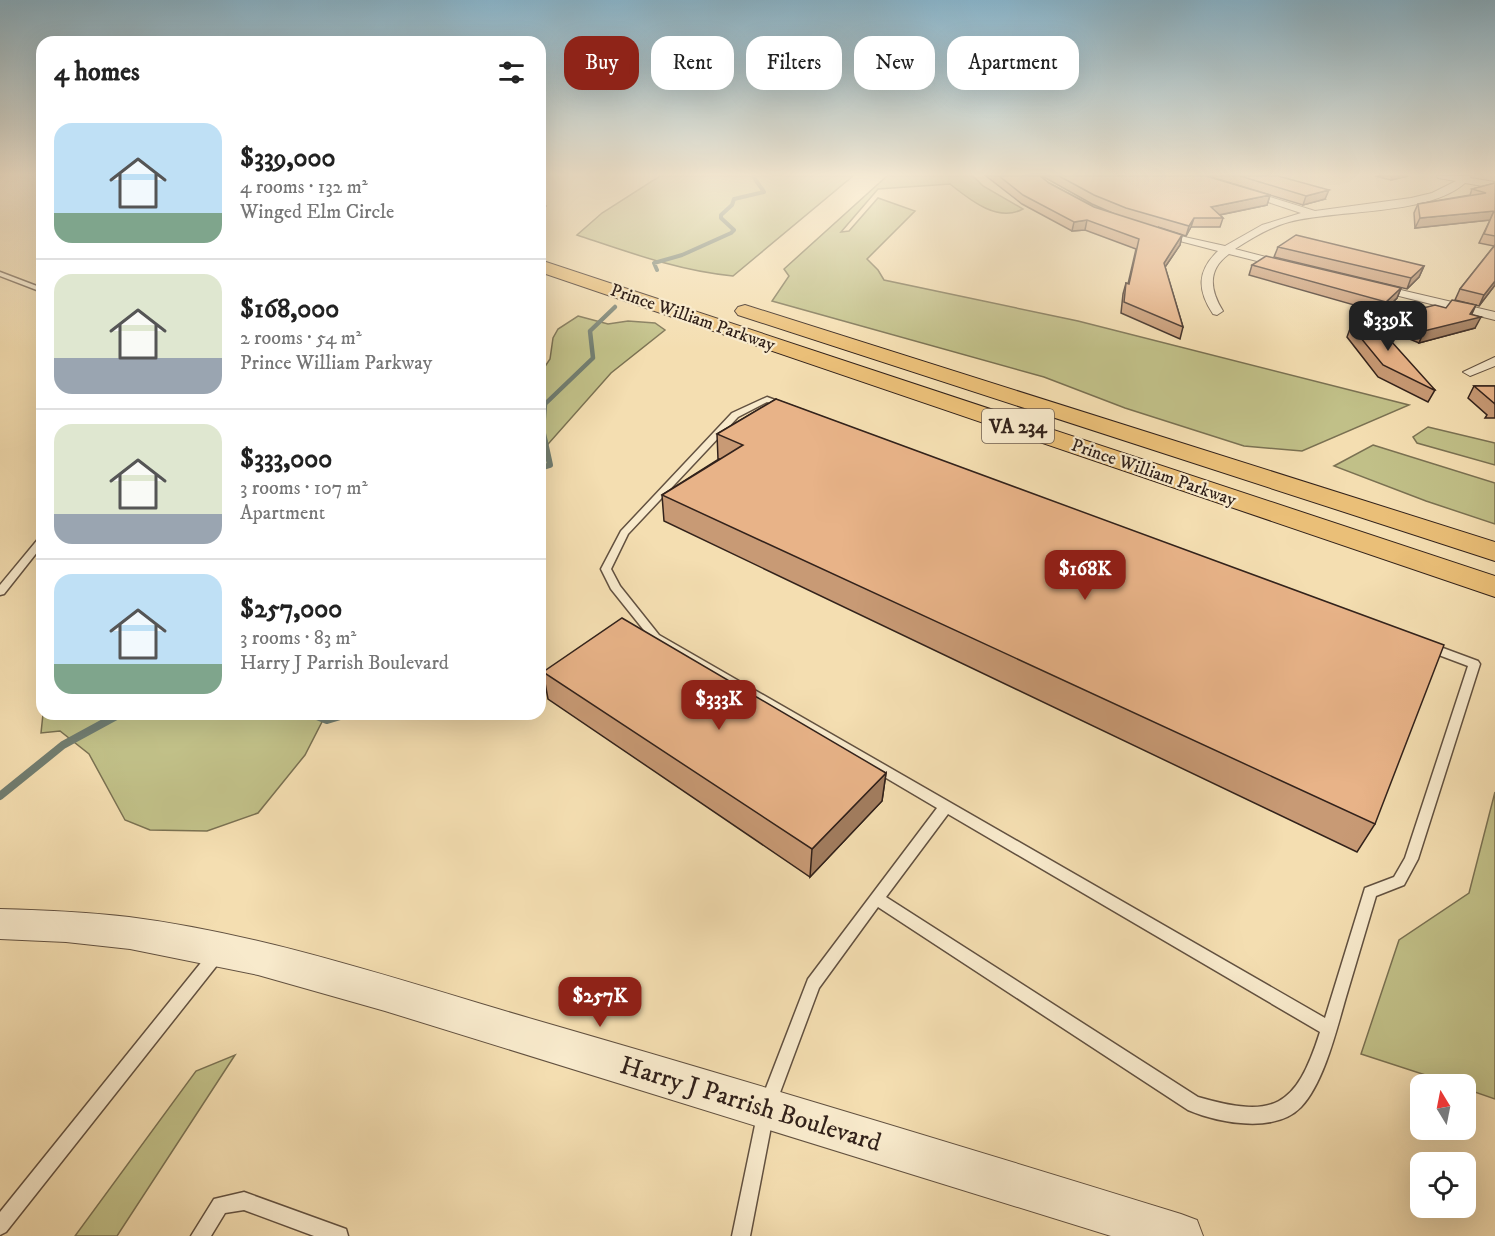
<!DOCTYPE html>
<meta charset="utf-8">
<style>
body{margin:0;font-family:"IM FELL DW Pica",serif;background:#f6f6f6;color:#222;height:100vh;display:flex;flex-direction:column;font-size:22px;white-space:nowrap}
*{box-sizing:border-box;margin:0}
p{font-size:20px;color:#767676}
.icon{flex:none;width:33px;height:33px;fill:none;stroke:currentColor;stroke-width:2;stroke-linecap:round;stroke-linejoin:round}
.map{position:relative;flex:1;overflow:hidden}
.details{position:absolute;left:36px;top:36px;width:510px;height:684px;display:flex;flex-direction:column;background:#fff;border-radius:18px;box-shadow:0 6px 24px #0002}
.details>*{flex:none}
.hud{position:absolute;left:564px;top:36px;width:570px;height:54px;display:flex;gap:12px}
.needle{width:39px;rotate:350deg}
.buttons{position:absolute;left:1410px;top:1074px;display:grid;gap:12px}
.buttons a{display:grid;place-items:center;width:66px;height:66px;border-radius:12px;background:#fff;box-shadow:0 6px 24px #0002;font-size:30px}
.price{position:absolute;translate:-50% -51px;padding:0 14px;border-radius:12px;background:#8f2418;color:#fff;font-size:20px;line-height:39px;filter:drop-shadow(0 2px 3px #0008)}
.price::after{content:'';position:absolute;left:50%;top:36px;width:18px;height:14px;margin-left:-9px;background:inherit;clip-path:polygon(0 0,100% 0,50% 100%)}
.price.current{background:#222;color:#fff}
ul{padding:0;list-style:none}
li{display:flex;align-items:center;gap:18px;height:150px;padding:0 18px}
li+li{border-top:2px solid #e0e0e0}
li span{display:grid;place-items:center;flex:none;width:168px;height:120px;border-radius:18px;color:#555}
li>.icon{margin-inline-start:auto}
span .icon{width:72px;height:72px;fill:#fffc;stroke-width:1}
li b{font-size:26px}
h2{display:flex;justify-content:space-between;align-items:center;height:72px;padding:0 18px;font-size:26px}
.tag{padding:0 21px;border-radius:18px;background:#fff;box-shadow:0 6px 24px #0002;font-size:21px;line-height:54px}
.tag.current{background:#8f2418;color:#fff}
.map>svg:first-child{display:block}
.green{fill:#c1c088;stroke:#7a7152;stroke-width:1.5}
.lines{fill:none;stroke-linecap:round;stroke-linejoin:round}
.stream-far3{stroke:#727e71;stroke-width:4}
.stream-far2{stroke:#727e71;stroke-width:4.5}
.stream-far1{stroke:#727e71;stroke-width:6}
.stream{stroke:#727e71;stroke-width:8}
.service-casing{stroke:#625140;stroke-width:3}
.minor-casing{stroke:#625140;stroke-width:2}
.tertiary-casing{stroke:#625140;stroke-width:2}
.trunk-casing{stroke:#32221b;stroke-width:2}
.service{fill:#f8eacc;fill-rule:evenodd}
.minor{fill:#f8eacc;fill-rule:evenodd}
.tertiary{fill:#f8eacc;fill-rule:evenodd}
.trunk{fill:#eabf78;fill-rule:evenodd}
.wall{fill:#c89a75;stroke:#32221b;stroke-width:1.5}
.shaded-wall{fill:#a27d5f;stroke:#32221b;stroke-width:1.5}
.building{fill:#e8b388;stroke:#32221b;stroke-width:1.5}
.labels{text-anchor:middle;stroke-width:4.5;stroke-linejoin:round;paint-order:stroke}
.far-street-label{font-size:18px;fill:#32221b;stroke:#f8eacc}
.shield{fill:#f8eacc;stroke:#6d5e50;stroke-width:1.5}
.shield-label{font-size:20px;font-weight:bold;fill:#32221b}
.near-street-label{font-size:26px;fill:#32221b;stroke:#f8eacc}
</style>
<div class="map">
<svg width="1495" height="1236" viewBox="0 0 1495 1236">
<rect width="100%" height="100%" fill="#f4deb1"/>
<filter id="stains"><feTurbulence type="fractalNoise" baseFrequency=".00333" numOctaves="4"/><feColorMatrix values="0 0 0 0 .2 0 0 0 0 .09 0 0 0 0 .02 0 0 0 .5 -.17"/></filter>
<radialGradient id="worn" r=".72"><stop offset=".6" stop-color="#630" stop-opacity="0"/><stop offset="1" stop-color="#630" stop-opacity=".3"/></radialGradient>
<!-- green -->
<path class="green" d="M660,176H853L733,276C679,271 628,252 577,235L602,213Z
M887,176H973L983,186L1023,209C997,223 969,199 950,184L878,189L841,232L849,231L878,198L915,211L867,259L878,270L884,280L1078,321L1409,405L1302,451L1244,446L1125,408L1044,377L772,301L789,276L784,269Z
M578,316L608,324L628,321L655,323L665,330L611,373L541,452L540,457V374L550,359L553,338L558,329Z
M1428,427L1495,443V465L1417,443L1413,437Z
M1373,445L1495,483V524L1426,501L1334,466Z
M43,714H326L305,755L258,813L207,831L150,830L125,820L89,754L60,731L41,733Z
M1495,792V1099L1466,1089V1084H1453L1361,1054L1399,940L1469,893Z
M235,1055L117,1236H75L196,1071Z"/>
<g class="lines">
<!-- stream-far3 -->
<path class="stream-far3" d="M657,270L654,263L682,255L731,233L734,230L721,218V215L732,205L734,199L764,192L753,176"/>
<!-- stream-far2 -->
<path class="stream-far2" d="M546,443L543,430L545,404L593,358L590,331L615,307"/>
<!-- stream-far1 -->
<path class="stream-far1" d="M540,468L550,465L545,442"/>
<!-- stream -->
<path class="stream" d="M312,714L327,720L347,714
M0,796L63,745L120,714"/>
<defs>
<path id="service" d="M540,204L544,205L545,206L540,208Z
M0,272L42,288V292L0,276Z
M767,397L1478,661L1480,664L1418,859L1404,885L1376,896C1366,930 1356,963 1346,997C1337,1028 1324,1083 1301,1107C1275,1134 1219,1123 1188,1110L878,907L819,988L775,1106L750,1236H732L759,1106L808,979L937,808L651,639L611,589L601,569L621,531L732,413ZM767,402L1468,666L1405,858L1394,877L1365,888L1325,1018L659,635L620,586L611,569L628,534L738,417ZM948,814L1320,1032C1296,1108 1274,1119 1198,1097L886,897Z
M42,537V546L4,594L0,595V585L39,538Z
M217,947L222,949L224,954L222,959L6,1232L0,1235V1212L212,949Z
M244,1192L346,1229L348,1236H314L244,1210L225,1213L211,1236H191L214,1199Z"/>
<path id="minor" d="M1190,176H1202L1315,211L1411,198L1432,193L1456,181L1438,178L1437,176H1471L1470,178L1495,182V188L1465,183C1428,216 1337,209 1289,222C1270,227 1252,238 1235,249L1289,263L1291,265L1285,268L1229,254C1207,270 1210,290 1223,311L1217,315L1213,314C1197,290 1197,271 1218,251L1153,234V230L1225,246L1262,225L1301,213Z
M1375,284L1495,312V320L1371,289V285Z
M1495,357V366L1470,376L1463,372Z"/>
<path id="tertiary" d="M0,909C43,910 86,912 129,917C269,935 404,982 539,1021C754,1083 968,1148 1181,1214L1197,1220L1203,1236H1111L385,1011L258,975L130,949L66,942L0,939Z"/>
<path id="trunk" d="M540,260L1495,576V597L540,272Z
M745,305L1495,542V561L738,315L735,311L738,307Z"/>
</defs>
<!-- service casing -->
<use href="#service" class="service-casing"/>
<!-- minor casing -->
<use href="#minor" class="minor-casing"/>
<!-- tertiary casing -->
<use href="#tertiary" class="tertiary-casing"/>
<!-- trunk casing -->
<use href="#trunk" class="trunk-casing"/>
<!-- service -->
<use href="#service" class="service"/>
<!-- minor -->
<use href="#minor" class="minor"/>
<!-- tertiary -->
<use href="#tertiary" class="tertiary"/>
<!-- trunk -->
<use href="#trunk" class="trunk"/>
</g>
<!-- wall -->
<path class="wall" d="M986,176H1040L1049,183L1094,207L1117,215L1092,204L1042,176H1206L1270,195L1267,205L1220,215L1223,218L1220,227H1191L1186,236L1158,227L1182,235L1180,245L1165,267L1183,327L1180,339L1121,313L1123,294L1126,283L1128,284L1136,249L1085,230L1072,231L1022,204Z
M1208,176H1278L1325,199L1303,205Z
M1375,176H1408L1391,180Z
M1495,183V285L1479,306L1455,300L1460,289L1494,246L1479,243L1490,220L1415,228L1414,213L1418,204L1470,195L1472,189Z
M1278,247L1424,266L1419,277L1407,289L1274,257Z
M1252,265L1401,288L1397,298L1382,313L1249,275Z
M1472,315L1475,328L1419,343L1383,328L1388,317Z
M1351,326L1435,390L1428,402L1378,377L1347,337Z
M1474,386H1495V418H1485L1487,415L1468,398Z
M776,399L1375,824L1357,852L664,521L662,495L719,459H718L717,434Z
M543,672L886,773L882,801L810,877L548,699Z"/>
<!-- shaded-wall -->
<path class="shaded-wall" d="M1392,176H1408L1391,180Z
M1329,190L1325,199L1303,205L1306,196Z
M1270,195L1267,205L1209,217L1211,207Z
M1494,211L1490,220L1415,228L1420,218Z
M1194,218L1191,227L1186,236L1189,226Z
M1087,220L1085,230L1072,231L1074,222Z
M1182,235L1180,245L1161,273L1164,263Z
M1424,266L1419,277L1407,289L1411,278Z
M1495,281V285L1479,306L1484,295Z
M1401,288L1397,298L1382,313L1386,302Z
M1476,305L1471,316L1481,317L1475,328L1419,343L1424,331L1470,314Z
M886,773L882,801L810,877L812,849Z"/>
<!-- building -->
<path class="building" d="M999,176H1040L1049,183L1094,207L1182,235L1164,263L1183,327L1124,302L1126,283L1129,284L1139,239L1087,220L1074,222L1023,195Z
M1059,176H1206L1270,195L1211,207L1223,218H1194L1189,226L1126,208L1094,195Z
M1240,176H1278L1329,190L1306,196Z
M1495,183V236L1484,234L1494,211L1420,218L1418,204L1486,193L1472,189Z
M1296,235L1424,266L1411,278L1278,247Z
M1495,245V281L1484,295L1460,289Z
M1266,256L1401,288L1386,302L1252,265Z
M1452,300L1476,305L1470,314L1481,317L1424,331L1388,317L1435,305L1446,308Z
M1373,321L1435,390H1434L1383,365L1351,326Z
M1474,386H1495V404Z
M776,399L1444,645L1375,824L662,495L743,445L717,434Z
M622,618L886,773L812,849L543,672Z"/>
<!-- sky -->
<linearGradient id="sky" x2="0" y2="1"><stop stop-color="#89b7cf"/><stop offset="0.5" stop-color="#faf0dc"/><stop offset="1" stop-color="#faf0dc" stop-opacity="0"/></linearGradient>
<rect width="1495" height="349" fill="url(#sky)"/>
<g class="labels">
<!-- far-street labels -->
<g class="far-street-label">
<text transform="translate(693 317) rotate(19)" y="6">Prince William Parkway</text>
<text transform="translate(1154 472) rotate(19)" y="6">Prince William Parkway</text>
</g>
<!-- shield labels -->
<rect class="shield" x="982" y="409" width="72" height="34" rx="4.5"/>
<g class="shield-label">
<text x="1018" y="433">VA 234</text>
</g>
<!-- near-street labels -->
<g class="near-street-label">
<text transform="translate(751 1103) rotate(17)" y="9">Harry J Parrish Boulevard</text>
</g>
</g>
<rect width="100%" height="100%" filter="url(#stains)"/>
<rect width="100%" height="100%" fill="url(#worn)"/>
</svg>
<div class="buttons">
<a><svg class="needle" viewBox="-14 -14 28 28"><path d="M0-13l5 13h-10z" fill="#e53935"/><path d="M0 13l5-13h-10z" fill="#767676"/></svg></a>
<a><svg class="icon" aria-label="locate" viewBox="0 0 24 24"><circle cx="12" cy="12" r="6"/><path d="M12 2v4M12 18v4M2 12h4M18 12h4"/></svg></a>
</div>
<b class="price current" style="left:1388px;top:352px">$339K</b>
<b class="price" style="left:1085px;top:601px">$168K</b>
<b class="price" style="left:719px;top:731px">$333K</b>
<b class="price" style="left:600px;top:1028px">$257K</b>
<div class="hud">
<a class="tag current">Buy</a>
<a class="tag">Rent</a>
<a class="tag">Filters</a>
<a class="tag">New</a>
<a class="tag">Apartment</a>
</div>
<section class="details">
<h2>4 homes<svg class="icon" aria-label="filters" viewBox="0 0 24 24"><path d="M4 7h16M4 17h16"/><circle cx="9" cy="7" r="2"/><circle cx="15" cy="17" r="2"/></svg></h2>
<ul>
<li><span style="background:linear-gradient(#bfe0f5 75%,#7fa58c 0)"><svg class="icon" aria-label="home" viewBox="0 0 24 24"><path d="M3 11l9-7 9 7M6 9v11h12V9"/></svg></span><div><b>$339,000</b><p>4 rooms · 132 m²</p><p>Winged Elm Circle</p></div></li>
<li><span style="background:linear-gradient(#dfe7d0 70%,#9aa5b1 0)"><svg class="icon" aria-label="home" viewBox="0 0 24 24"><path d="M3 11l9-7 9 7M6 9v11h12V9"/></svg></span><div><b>$168,000</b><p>2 rooms · 54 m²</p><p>Prince William Parkway</p></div></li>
<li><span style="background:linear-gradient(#dfe7d0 75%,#9aa5b1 0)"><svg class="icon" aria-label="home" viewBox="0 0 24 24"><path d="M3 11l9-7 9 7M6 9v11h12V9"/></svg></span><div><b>$333,000</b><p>3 rooms · 107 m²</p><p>Apartment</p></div></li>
<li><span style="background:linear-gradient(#bfe0f5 75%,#7fa58c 0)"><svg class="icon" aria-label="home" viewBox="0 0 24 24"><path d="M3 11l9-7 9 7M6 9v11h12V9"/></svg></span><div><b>$257,000</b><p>3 rooms · 83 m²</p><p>Harry J Parrish Boulevard</p></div></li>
</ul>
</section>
</div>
